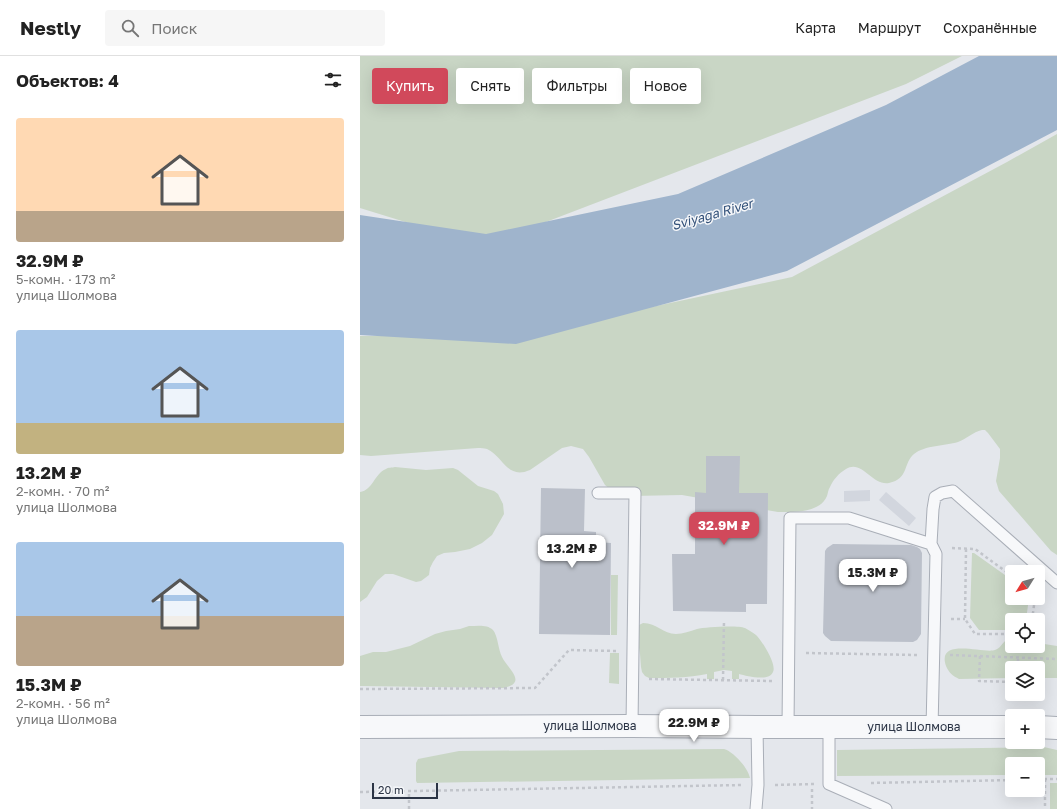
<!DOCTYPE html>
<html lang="ru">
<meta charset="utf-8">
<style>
body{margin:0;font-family:"Golos Text",sans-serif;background:#f6f6f6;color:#222;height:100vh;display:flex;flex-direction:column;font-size:15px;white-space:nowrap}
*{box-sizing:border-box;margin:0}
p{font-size:13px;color:#767676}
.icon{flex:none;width:22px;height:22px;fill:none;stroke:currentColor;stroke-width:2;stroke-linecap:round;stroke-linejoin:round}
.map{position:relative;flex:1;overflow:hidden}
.panel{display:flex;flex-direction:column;background:#fff;width:360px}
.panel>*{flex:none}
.banner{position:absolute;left:12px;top:12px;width:380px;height:36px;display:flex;gap:8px}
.needle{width:26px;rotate:233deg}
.buttons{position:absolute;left:645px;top:509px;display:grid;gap:8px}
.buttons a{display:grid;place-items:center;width:40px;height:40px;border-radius:4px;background:#fff;box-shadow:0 4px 16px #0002;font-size:20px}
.scale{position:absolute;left:12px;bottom:10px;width:66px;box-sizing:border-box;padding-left:4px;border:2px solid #2b3445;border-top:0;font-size:11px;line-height:14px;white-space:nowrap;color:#2b3445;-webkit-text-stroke:3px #f4f6f9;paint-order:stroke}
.price{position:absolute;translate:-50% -34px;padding:0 9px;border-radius:8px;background:#fff;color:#222;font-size:13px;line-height:26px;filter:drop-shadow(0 1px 2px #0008)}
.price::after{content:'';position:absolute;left:50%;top:24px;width:12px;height:9px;margin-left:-6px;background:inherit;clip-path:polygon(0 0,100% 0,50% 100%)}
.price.active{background:#d1495b;color:#fff}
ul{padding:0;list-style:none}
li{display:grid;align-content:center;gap:8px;height:212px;padding:0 16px}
li span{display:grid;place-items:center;height:124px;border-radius:4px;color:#555}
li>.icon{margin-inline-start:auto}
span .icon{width:72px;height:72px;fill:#fffc;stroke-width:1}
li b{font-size:17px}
h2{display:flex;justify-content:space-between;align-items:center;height:48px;padding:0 16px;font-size:17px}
.pill{padding:0 14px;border-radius:4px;background:#fff;box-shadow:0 4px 16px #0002;font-size:14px;line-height:36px}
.pill.active{background:#d1495b;color:#fff}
header{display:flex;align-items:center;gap:24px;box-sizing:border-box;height:56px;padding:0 20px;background:#fff;border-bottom:1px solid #e0e0e0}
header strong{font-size:19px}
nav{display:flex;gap:22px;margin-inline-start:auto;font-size:14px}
.search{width:280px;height:36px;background:#f6f6f6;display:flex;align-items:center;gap:10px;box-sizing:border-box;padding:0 14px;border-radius:4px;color:#767676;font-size:15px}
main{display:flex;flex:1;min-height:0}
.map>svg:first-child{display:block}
.built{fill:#d2d6de}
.green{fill:#c9d6c5}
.water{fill:#9fb4cc}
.building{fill:#bbc0ca}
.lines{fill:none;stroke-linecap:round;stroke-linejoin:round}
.service-casing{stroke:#a9aeb7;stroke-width:13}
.tertiary-casing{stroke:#a9aeb7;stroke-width:24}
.path{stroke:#c2c5cb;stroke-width:2.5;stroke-dasharray:3 3;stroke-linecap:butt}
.service{stroke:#f7f8fa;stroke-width:11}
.tertiary{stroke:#f7f8fa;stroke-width:22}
.labels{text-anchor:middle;stroke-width:3;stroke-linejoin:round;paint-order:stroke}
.street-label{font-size:12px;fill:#2b3445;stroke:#f4f6f9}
.water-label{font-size:13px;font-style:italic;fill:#34527a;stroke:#f4f6f9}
</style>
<header>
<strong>Nestly</strong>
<div class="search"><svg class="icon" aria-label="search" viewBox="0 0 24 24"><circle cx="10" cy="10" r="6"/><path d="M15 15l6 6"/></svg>Поиск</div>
<nav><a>Карта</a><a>Маршрут</a><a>Сохранённые</a></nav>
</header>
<main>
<section class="panel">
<h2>Объектов: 4<svg class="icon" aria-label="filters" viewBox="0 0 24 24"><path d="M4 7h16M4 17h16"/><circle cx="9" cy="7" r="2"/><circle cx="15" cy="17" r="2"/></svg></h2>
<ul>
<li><span style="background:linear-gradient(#ffd9b3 75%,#b9a48a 0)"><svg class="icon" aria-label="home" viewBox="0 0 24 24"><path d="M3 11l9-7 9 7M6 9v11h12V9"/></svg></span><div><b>32.9M ₽</b><p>5-комн. · 173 m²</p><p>улица Шолмова</p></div></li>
<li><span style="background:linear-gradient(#a9c7e8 75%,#c2b280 0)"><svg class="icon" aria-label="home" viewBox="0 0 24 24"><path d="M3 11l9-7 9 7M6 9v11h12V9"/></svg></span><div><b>13.2M ₽</b><p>2-комн. · 70 m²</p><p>улица Шолмова</p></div></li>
<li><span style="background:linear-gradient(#a9c7e8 60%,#b9a48a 0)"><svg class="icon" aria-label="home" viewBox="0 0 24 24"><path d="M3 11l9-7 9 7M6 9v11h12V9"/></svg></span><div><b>15.3M ₽</b><p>2-комн. · 56 m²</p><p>улица Шолмова</p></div></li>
</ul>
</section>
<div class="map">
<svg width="697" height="753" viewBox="0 0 697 753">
<rect width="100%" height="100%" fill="#e4e7ec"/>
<!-- built -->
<path class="built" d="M510,434V445L484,446V435Z
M526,436L556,462L549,470L519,444Z"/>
<!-- green -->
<path class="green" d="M0,0H602L546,28L123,190L0,152Z
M697,78V499L691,495L639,435L636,425L640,402V393L628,377L625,374H622C613,376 606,383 598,386C585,390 565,389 554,398C543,407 549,423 529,427C512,430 502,403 486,413C479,417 473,424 470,431C468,434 468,437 467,440C460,457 434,456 418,456L322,439L272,440L251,434L245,429L229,401L223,393L211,390L202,392L170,414C147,424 144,401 127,393C124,392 121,392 118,392L11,400L0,399V280H155L432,221L647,106Z
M35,411L66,414L93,412L98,414L118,430L134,435L138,438L143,448L144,458L132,479L122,487L110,493L95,496L84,497L77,500L73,506L70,512L69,519L61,525L56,526L33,518H25L17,525L7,541L0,546V436C13,434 14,418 26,413C28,411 32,412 35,411Z
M612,497H614L652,524V542H669L666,564H652V574H619L610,562Z
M251,519H258L257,579H251Z
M283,567C297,567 303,578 316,578C323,578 330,575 337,573C345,571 378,569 385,572C389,574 393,577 396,579C402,585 417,608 413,616C409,626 387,620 379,618V623H372V615L364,614L354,616V623H347V618C328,622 309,622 289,622L285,620L282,616L281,611L280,598L276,573L279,569Z
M109,570C117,570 127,568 133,574C138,580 138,593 142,601C147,612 169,627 143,632L0,630V600L13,596H26L50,590L75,578L86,575L100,573Z
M652,581V590H678V587L697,590V622H678V612H652V622L599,623C593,620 589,617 586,610C576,581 624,598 635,594C643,591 642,584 652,581Z
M250,597H259V628L249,627Z
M684,691L697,694V719H678V708H652V719L477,720V694Z
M364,693C374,696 388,712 390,722L57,727L56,725V707L58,703L99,695Z
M690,727H697V753H690Z"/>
<!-- water -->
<path class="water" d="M619,0H697V74L427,215L156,288L0,279V159L126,178L318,138L526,49Z"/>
<!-- building -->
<path class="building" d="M346,400H380L379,437H408L407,548H386V556L313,555L312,498H335V436L346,437Z
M181,432L225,433L224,475L236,476V486L251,487L250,579L179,578Z
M473,488L551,489L557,491L560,493L562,497L561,578L557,584L553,586L471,585L465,580L463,577L465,495L467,492Z"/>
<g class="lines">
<defs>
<path id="service" d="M238,437H275L272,670
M571,488L573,453L575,441L582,437L593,435L697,527
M428,671L430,462H489L571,488L576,498L572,672
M469,671V728L526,753
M396,753L398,729L397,671"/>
<path id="tertiary" d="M0,671L272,670L397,671H652
M678,671L697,672"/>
</defs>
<!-- service casing -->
<use href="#service" class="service-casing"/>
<!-- tertiary casing -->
<use href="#tertiary" class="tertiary-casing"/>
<!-- path -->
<path class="path" d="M592,492L615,493L652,520
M606,493L605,563L615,578H652
M591,563H605
M672,564L675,542
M446,597L557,599
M590,599L697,603
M620,600L619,625L652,626
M658,612V602
M289,623L412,625
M363,624L364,565
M0,633L175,632L209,594L257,595
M678,723H697
M685,723V753
M511,727L652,724
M415,729L454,728
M452,733V753
M0,736L382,729
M49,753V735"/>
<!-- service -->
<use href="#service" class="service"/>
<!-- tertiary -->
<use href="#tertiary" class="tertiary"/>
</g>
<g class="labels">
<!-- street labels -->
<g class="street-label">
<text x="230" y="674">улица Шолмова</text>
<text x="554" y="675">улица Шолмова</text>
</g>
<!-- water labels -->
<g class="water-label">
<text transform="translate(352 158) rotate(-16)" y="5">Sviyaga River</text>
</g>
</g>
</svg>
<div class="buttons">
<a><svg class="needle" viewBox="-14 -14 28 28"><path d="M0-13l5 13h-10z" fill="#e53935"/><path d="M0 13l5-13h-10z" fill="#767676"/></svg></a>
<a><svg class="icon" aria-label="locate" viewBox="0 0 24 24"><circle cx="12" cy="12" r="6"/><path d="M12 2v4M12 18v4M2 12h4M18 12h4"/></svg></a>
<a><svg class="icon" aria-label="layers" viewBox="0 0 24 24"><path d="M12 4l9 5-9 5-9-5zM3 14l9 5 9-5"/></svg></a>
<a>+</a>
<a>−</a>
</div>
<div class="scale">20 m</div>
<b class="price active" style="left:364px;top:490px">32.9M ₽</b>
<b class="price" style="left:212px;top:513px">13.2M ₽</b>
<b class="price" style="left:513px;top:537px">15.3M ₽</b>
<b class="price" style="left:334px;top:687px">22.9M ₽</b>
<div class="banner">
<a class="pill active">Купить</a>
<a class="pill">Снять</a>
<a class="pill">Фильтры</a>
<a class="pill">Новое</a>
</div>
</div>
</main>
